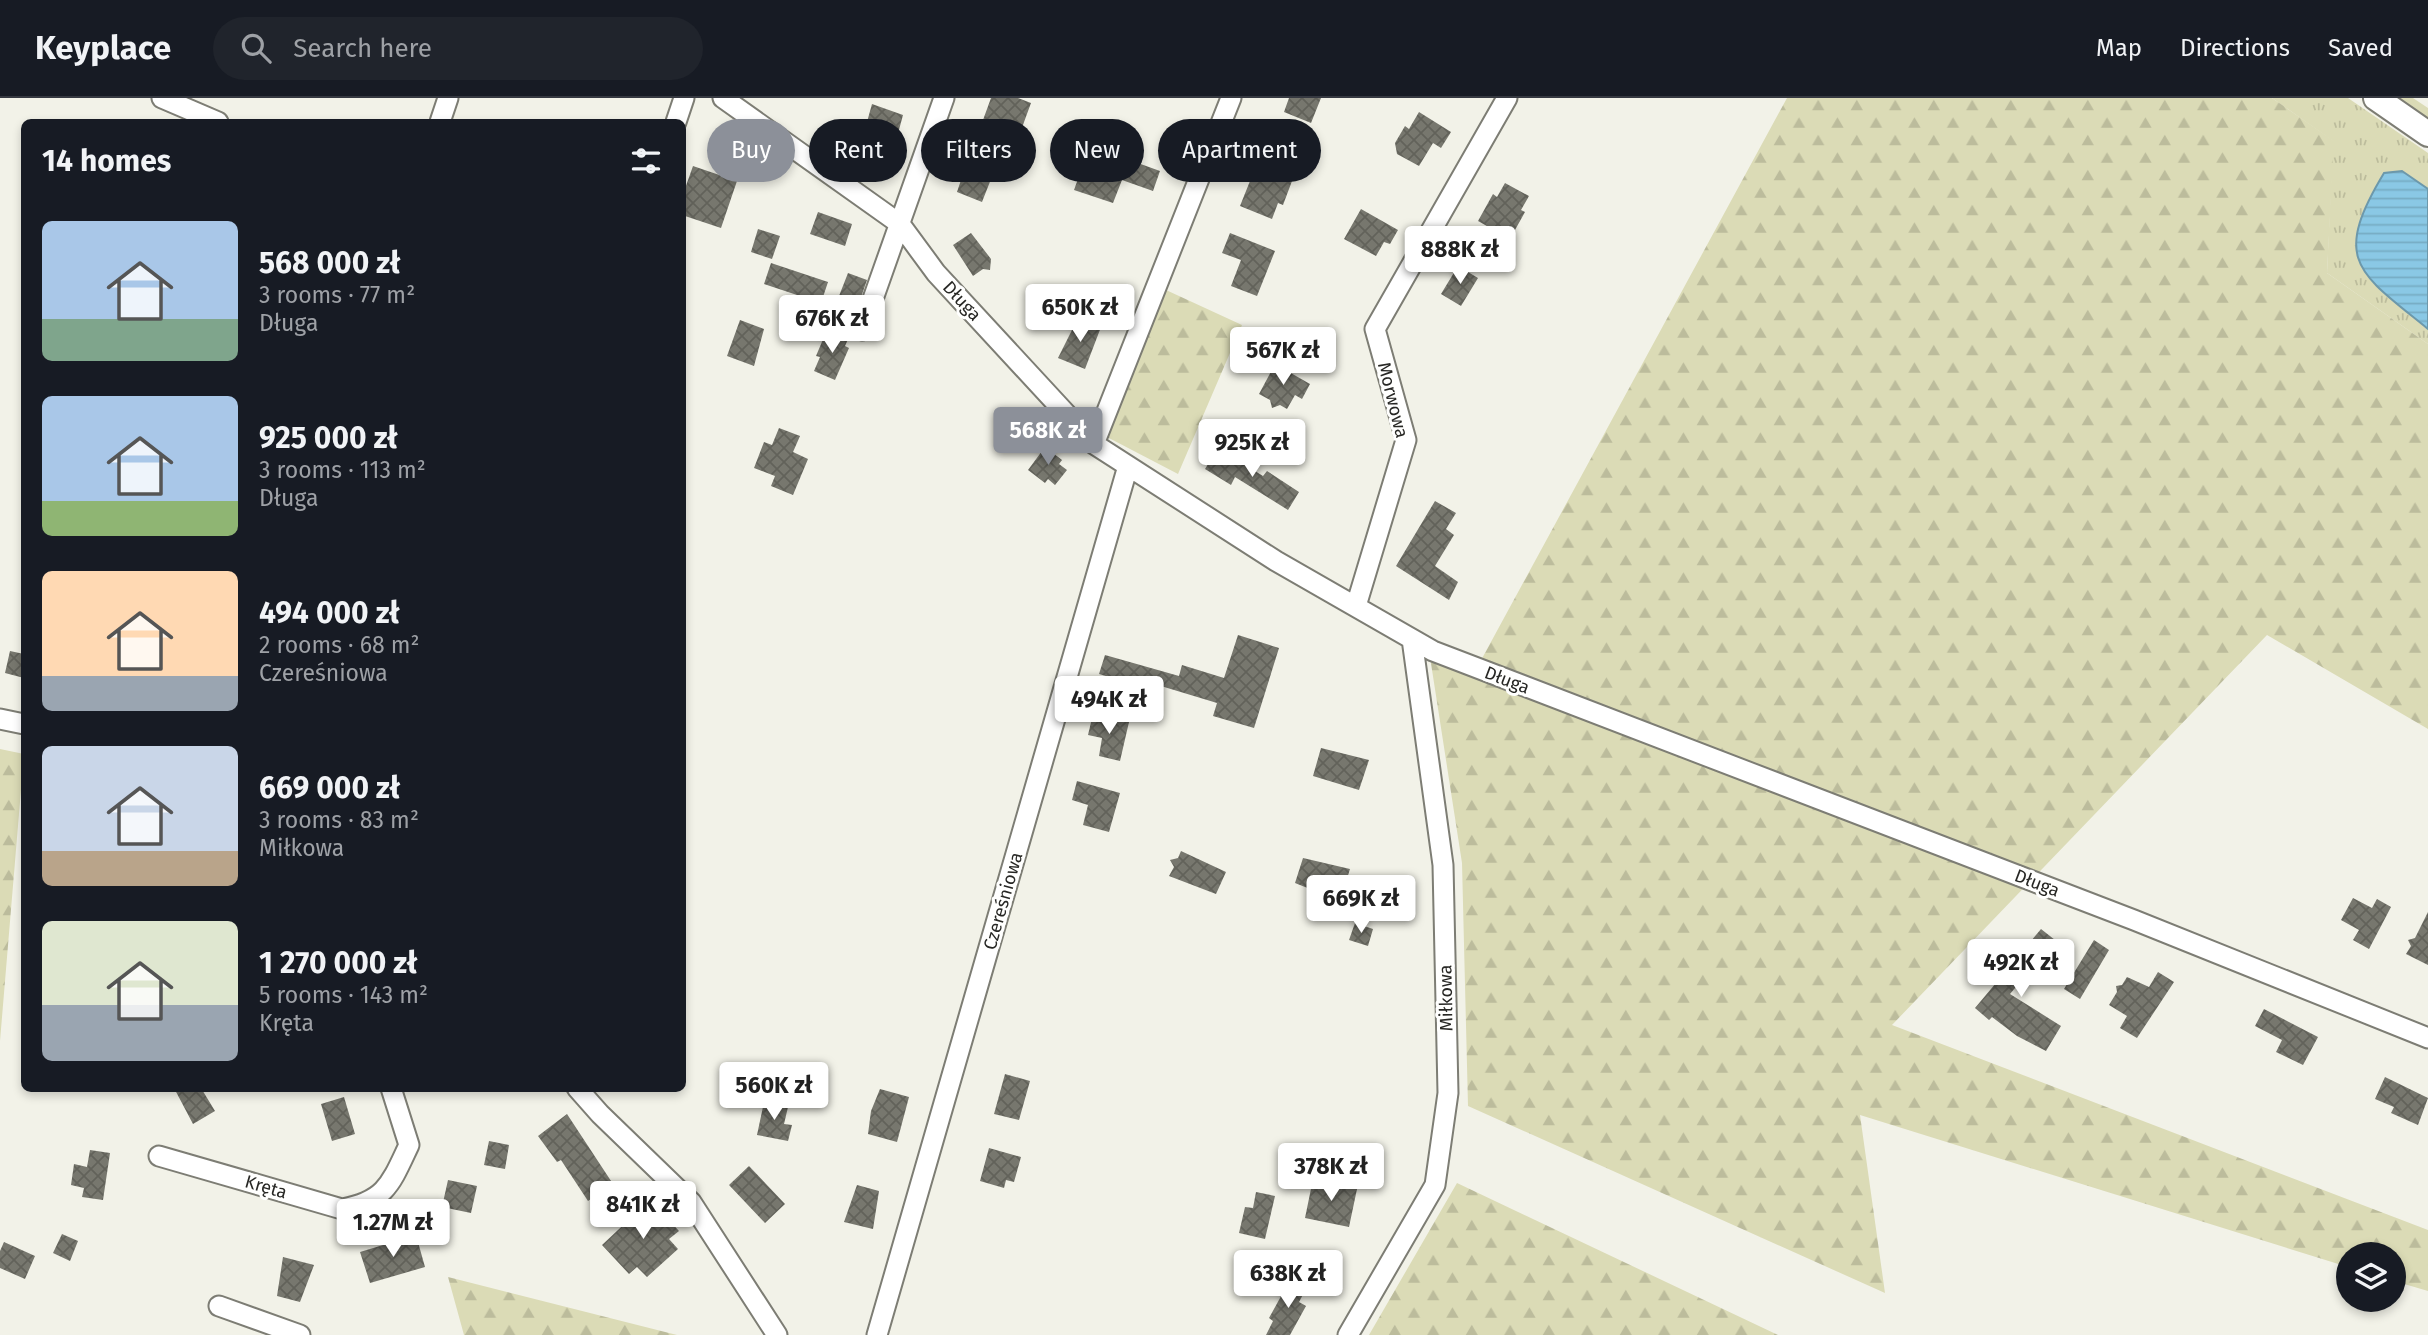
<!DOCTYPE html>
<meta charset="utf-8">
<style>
body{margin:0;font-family:"Fira Sans",sans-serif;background:#20242c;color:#f1f3f6;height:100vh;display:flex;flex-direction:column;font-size:26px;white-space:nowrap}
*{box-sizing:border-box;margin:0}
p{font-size:23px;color:#9ea1a6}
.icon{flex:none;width:38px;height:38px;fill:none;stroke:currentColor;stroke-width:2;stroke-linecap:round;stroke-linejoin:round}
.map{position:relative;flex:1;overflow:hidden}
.panel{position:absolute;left:21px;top:21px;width:665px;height:973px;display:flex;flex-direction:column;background:#171b24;border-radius:10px;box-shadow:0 4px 10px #0003}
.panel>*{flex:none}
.top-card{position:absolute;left:707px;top:21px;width:665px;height:63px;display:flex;gap:14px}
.fabs{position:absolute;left:2336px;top:1144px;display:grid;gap:14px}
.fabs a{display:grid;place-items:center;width:70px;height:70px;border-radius:50%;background:#171b24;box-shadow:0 4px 10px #0003;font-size:35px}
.price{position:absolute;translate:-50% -60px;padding:0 16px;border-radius:7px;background:#fff;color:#222;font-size:23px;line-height:46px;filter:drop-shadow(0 2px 4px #0008)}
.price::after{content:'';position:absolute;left:50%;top:42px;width:21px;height:16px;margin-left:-10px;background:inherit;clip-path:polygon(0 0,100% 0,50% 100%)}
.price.active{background:#8c9099;color:#fff}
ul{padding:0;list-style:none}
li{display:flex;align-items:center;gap:21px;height:175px;padding:0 21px}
li span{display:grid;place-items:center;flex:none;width:196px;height:140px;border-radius:10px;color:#555}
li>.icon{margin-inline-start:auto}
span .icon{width:84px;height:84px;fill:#fffc;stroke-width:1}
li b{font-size:30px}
h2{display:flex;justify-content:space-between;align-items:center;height:84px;padding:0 21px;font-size:30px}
.tag{padding:0 24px;border-radius:32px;background:#171b24;box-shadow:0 4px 10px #0003;font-size:24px;line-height:63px}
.tag.active{background:#8c9099;color:#fff}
header{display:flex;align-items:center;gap:42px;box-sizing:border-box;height:98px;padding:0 35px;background:#171b24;border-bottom:2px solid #363941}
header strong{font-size:33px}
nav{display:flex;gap:38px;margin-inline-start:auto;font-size:24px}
.search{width:490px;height:63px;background:#20242c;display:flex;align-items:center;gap:18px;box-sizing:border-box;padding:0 24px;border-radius:38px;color:#9ea1a6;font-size:26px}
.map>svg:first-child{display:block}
.grass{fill:url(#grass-tufts)}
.forest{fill:url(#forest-firs)}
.water{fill:url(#water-rules);stroke:#6c98ab;stroke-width:2}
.building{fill:url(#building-cross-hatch)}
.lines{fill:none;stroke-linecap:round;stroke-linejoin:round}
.minor-casing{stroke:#7d7d74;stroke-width:23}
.tertiary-casing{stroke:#7d7d74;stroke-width:28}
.minor{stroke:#fff;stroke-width:19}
.tertiary{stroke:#fff;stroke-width:24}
.labels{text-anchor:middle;stroke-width:6;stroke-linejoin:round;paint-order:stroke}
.street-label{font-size:18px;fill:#272724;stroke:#fffffe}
</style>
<header>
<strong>Keyplace</strong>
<div class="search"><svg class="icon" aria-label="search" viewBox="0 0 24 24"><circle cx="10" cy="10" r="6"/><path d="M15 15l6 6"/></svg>Search here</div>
<nav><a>Map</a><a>Directions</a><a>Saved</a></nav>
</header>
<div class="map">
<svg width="2428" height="1237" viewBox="0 0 2428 1237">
<defs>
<pattern id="grass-tufts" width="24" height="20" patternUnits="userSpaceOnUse" patternTransform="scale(1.75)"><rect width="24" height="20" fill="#dbdbb6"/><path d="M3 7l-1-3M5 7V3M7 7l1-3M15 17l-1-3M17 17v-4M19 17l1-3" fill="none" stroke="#bcbc9c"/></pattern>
<pattern id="forest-firs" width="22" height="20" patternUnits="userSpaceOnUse" patternTransform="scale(1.75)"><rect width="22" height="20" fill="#dbdbb6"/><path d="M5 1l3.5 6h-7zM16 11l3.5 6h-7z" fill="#bcbc9c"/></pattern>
<pattern id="water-rules" width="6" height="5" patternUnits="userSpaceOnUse" patternTransform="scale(1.75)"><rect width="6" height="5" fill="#8ac8e5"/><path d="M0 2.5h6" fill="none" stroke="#77acc4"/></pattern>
<pattern id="building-cross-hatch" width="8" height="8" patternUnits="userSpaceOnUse" patternTransform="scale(1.75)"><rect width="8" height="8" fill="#77776e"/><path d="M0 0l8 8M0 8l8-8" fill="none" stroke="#62625a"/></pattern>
</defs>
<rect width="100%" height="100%" fill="#f2f2e8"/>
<!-- grass -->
<path class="grass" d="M2272,0H2348L2428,55V246L2327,175L2333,43Z
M2394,0H2413L2428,10V23Z"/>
<!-- forest -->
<path class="forest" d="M1787,0H2272L2334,43L2327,175L2428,246V631L2267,537L1892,927L2428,1132V1193L2394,1183V1157H2348V1169L1860,1017L1885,1195L1468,1008L1462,765L1430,559L1473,577Z
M1166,192L1242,227L1178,376L1107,339Z
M0,651L24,656L0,943Z
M1457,1085L1778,1237H1369Z
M448,1179L677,1237H464Z"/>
<!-- water -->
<path class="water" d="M2402,73L2428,91V231C2358,174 2331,163 2384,75Z"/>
<!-- building -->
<path class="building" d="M991,0H1018L1031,5L1020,35L1010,32L1006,43L979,33Z
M1289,0H1321L1311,25L1284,14Z
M872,6L903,17L893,54L862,42Z
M1419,14L1451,34L1441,50L1433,45L1419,68L1397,56L1395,45L1405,28L1409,31Z
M1102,58L1133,69L1135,64L1160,73L1153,93L1122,82L1113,105L1074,92L1083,67L1097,72Z
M961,64L993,76L982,104L957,94L961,82L955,80Z
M693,68L737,83L721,130L682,117V99Z
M1256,68L1292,83L1283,107L1278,105L1272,121L1240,108Z
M1505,85L1529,98L1521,112L1525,114L1510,141L1478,123L1493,96L1497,99Z
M1361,111L1398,132L1390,146L1384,144L1376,158L1344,141Z
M818,114L852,126L845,148L810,136Z
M758,131L780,138L772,161L751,154Z
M971,135L991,161L990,172L983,171L973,178L953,147Z
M1230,135L1275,153L1257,198L1231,188L1241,162L1222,155Z
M771,165L828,184L821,205L764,186Z
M1458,168L1478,180L1461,208L1441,196Z
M848,175L867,182L859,205L839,198Z
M1078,220L1101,229L1085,271L1058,260Z
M740,222L764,231L754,268L727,258Z
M831,231L849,239L845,248L849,250L835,282L814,273L820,259L816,258L824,239L827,241Z
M1275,266L1310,286L1302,301L1295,297L1287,311L1280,307L1272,310L1270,302L1259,296Z
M779,330L800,338L793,354L808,361L793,397L771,388L775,378L754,370L764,344L772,347Z
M1045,349L1062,362L1059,366L1067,372L1055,387L1048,381L1045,385L1028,372Z
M1218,350L1263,378L1267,373L1299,394L1288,412L1235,379L1231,387L1205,371Z
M1435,403L1456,415L1446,431L1454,437L1435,468L1458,484L1449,502L1396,468Z
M1238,537L1279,550L1254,630L1213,618L1217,605L1151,585L1147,599L1106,587L1109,579L1099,576L1105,557L1179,578L1182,567L1224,580Z
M10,553L24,556V580L5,575Z
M1093,616L1129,624L1120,663L1099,658L1102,640L1088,637Z
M1321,650L1369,662L1359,692L1313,678Z
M1077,683L1120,695L1109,734L1083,727L1088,707L1072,702Z
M1181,753L1226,774L1216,796L1169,778L1174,769L1170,762L1178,760Z
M1303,760L1350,771L1340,803L1295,785Z
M2353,800L2372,810L2377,801L2391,809L2369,851L2353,842L2359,832L2341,822Z
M2428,814V867L2406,856L2411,848L2408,842L2415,840Z
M1355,825L1373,831L1368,848L1349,842Z
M2041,831L2055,842L2010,896L2061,928L2046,953L2017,938L1992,919L1989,922L1975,910Z
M2094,842L2109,852L2080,901L2064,891Z
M2158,874L2174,884L2137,940L2120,930L2127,918L2109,907L2117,894L2116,888L2122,887L2127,879L2149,889Z
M2264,911L2318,939L2303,967L2276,954L2282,942L2255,928Z
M1005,976L1030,983L1019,1022L994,1016Z
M2385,979L2428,1000L2418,1027L2391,1015L2394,1009L2375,1001Z
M174,990H201L215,1013L193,1026Z
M880,991L909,999L897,1044L868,1036L871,1013Z
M344,999L355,1036L332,1043L321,1006Z
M764,1004L788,1009L784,1026L792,1027L788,1043L757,1037Z
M567,1016L613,1086L588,1103L561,1062L557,1064L538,1038Z
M489,1043L509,1047L505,1071L484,1067Z
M989,1050L1021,1059L1014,1084L1006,1082L1004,1090L980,1083Z
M90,1052L110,1055L103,1102L82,1099L84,1090L71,1087L74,1066L87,1069Z
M749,1068L785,1106L765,1125L729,1087Z
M1313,1081L1357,1091L1349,1129L1305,1120Z
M448,1082L477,1088L471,1115L442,1109Z
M857,1087L879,1093L873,1131L844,1124Z
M1256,1094L1275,1098L1265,1141L1239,1135L1245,1109L1253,1110Z
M650,1102L679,1133L669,1141L678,1151L647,1179L637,1169L629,1176L602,1147Z
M62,1136L78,1143L70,1163L53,1155Z
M416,1137L425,1169L370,1185L360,1154Z
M4,1144L35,1158L25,1181L0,1170V1153Z
M283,1159L314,1167L300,1204L277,1198Z
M1291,1180L1307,1189L1299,1204L1306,1208L1290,1237H1266L1273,1223L1269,1220Z"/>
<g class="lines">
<defs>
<path id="minor" d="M162,0L218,24
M723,0L900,126L936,175L1094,346L1276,463L1433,553L2134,822L2428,940
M440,24L448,0
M676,24L684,0
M862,232L944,0
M1094,346L1231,0
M1356,508L1406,342L1375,231L1507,0
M0,621L24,626
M577,990L600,1016L691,1104L777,1237
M159,1058L342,1111C386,1103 391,1085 409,1047L391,990
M219,1208L300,1237
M877,1237L1128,368
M1348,1237L1435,1087L1448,995L1443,767L1412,541"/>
<path id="tertiary" d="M2376,0L2428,36"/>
</defs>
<!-- minor casing -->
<use href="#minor" class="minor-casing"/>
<!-- tertiary casing -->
<use href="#tertiary" class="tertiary-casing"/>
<!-- minor -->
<use href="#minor" class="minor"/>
<!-- tertiary -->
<use href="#tertiary" class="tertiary"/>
</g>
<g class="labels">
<!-- street labels -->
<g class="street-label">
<text transform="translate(962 203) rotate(47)" y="6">Długa</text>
<text transform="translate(1393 302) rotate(76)" y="6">Morwowa</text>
<text transform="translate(1507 582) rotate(21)" y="6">Długa</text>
<text transform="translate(2037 785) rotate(21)" y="6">Długa</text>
<text transform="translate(1003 803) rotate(-74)" y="6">Czereśniowa</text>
<text transform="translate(1446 900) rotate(-91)" y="6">Miłkowa</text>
<text transform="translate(266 1089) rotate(16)" y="6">Kręta</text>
</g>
</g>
</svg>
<div class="fabs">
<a><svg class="icon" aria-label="layers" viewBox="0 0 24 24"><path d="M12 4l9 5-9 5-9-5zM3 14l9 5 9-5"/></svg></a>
</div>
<b class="price" style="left:1460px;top:188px">888K zł</b>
<b class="price" style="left:1080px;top:246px">650K zł</b>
<b class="price" style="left:832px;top:257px">676K zł</b>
<b class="price" style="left:1283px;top:289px">567K zł</b>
<b class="price active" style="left:1048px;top:369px">568K zł</b>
<b class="price" style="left:1252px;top:381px">925K zł</b>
<b class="price" style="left:1109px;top:638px">494K zł</b>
<b class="price" style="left:1361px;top:837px">669K zł</b>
<b class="price" style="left:2021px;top:901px">492K zł</b>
<b class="price" style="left:774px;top:1024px">560K zł</b>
<b class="price" style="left:1331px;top:1105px">378K zł</b>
<b class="price" style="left:643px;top:1143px">841K zł</b>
<b class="price" style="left:393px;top:1161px">1.27M zł</b>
<b class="price" style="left:1288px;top:1212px">638K zł</b>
<div class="top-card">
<a class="tag active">Buy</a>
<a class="tag">Rent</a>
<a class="tag">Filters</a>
<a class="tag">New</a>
<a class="tag">Apartment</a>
</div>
<section class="panel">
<h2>14 homes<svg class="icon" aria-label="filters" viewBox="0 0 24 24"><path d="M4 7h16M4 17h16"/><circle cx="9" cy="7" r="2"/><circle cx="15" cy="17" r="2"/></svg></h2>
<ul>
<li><span style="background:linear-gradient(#a9c7e8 70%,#7fa58c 0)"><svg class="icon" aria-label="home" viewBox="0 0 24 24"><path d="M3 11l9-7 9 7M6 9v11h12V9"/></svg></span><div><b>568 000 zł</b><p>3 rooms · 77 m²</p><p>Długa</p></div></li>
<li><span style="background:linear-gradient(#a9c7e8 75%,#8fb573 0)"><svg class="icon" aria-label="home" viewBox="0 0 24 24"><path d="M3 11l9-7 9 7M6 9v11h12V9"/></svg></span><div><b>925 000 zł</b><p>3 rooms · 113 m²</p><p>Długa</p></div></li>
<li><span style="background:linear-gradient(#ffd9b3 75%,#9aa5b1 0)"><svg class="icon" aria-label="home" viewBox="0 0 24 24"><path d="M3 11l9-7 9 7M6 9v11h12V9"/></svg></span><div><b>494 000 zł</b><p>2 rooms · 68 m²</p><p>Czereśniowa</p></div></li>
<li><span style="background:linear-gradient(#c9d6e8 75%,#b9a48a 0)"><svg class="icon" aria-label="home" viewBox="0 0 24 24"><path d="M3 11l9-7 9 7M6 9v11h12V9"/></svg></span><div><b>669 000 zł</b><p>3 rooms · 83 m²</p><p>Miłkowa</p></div></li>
<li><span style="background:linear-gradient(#dfe7d0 60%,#9aa5b1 0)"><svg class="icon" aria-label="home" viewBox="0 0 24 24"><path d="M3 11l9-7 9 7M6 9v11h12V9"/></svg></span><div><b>1 270 000 zł</b><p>5 rooms · 143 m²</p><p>Kręta</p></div></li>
</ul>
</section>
</div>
